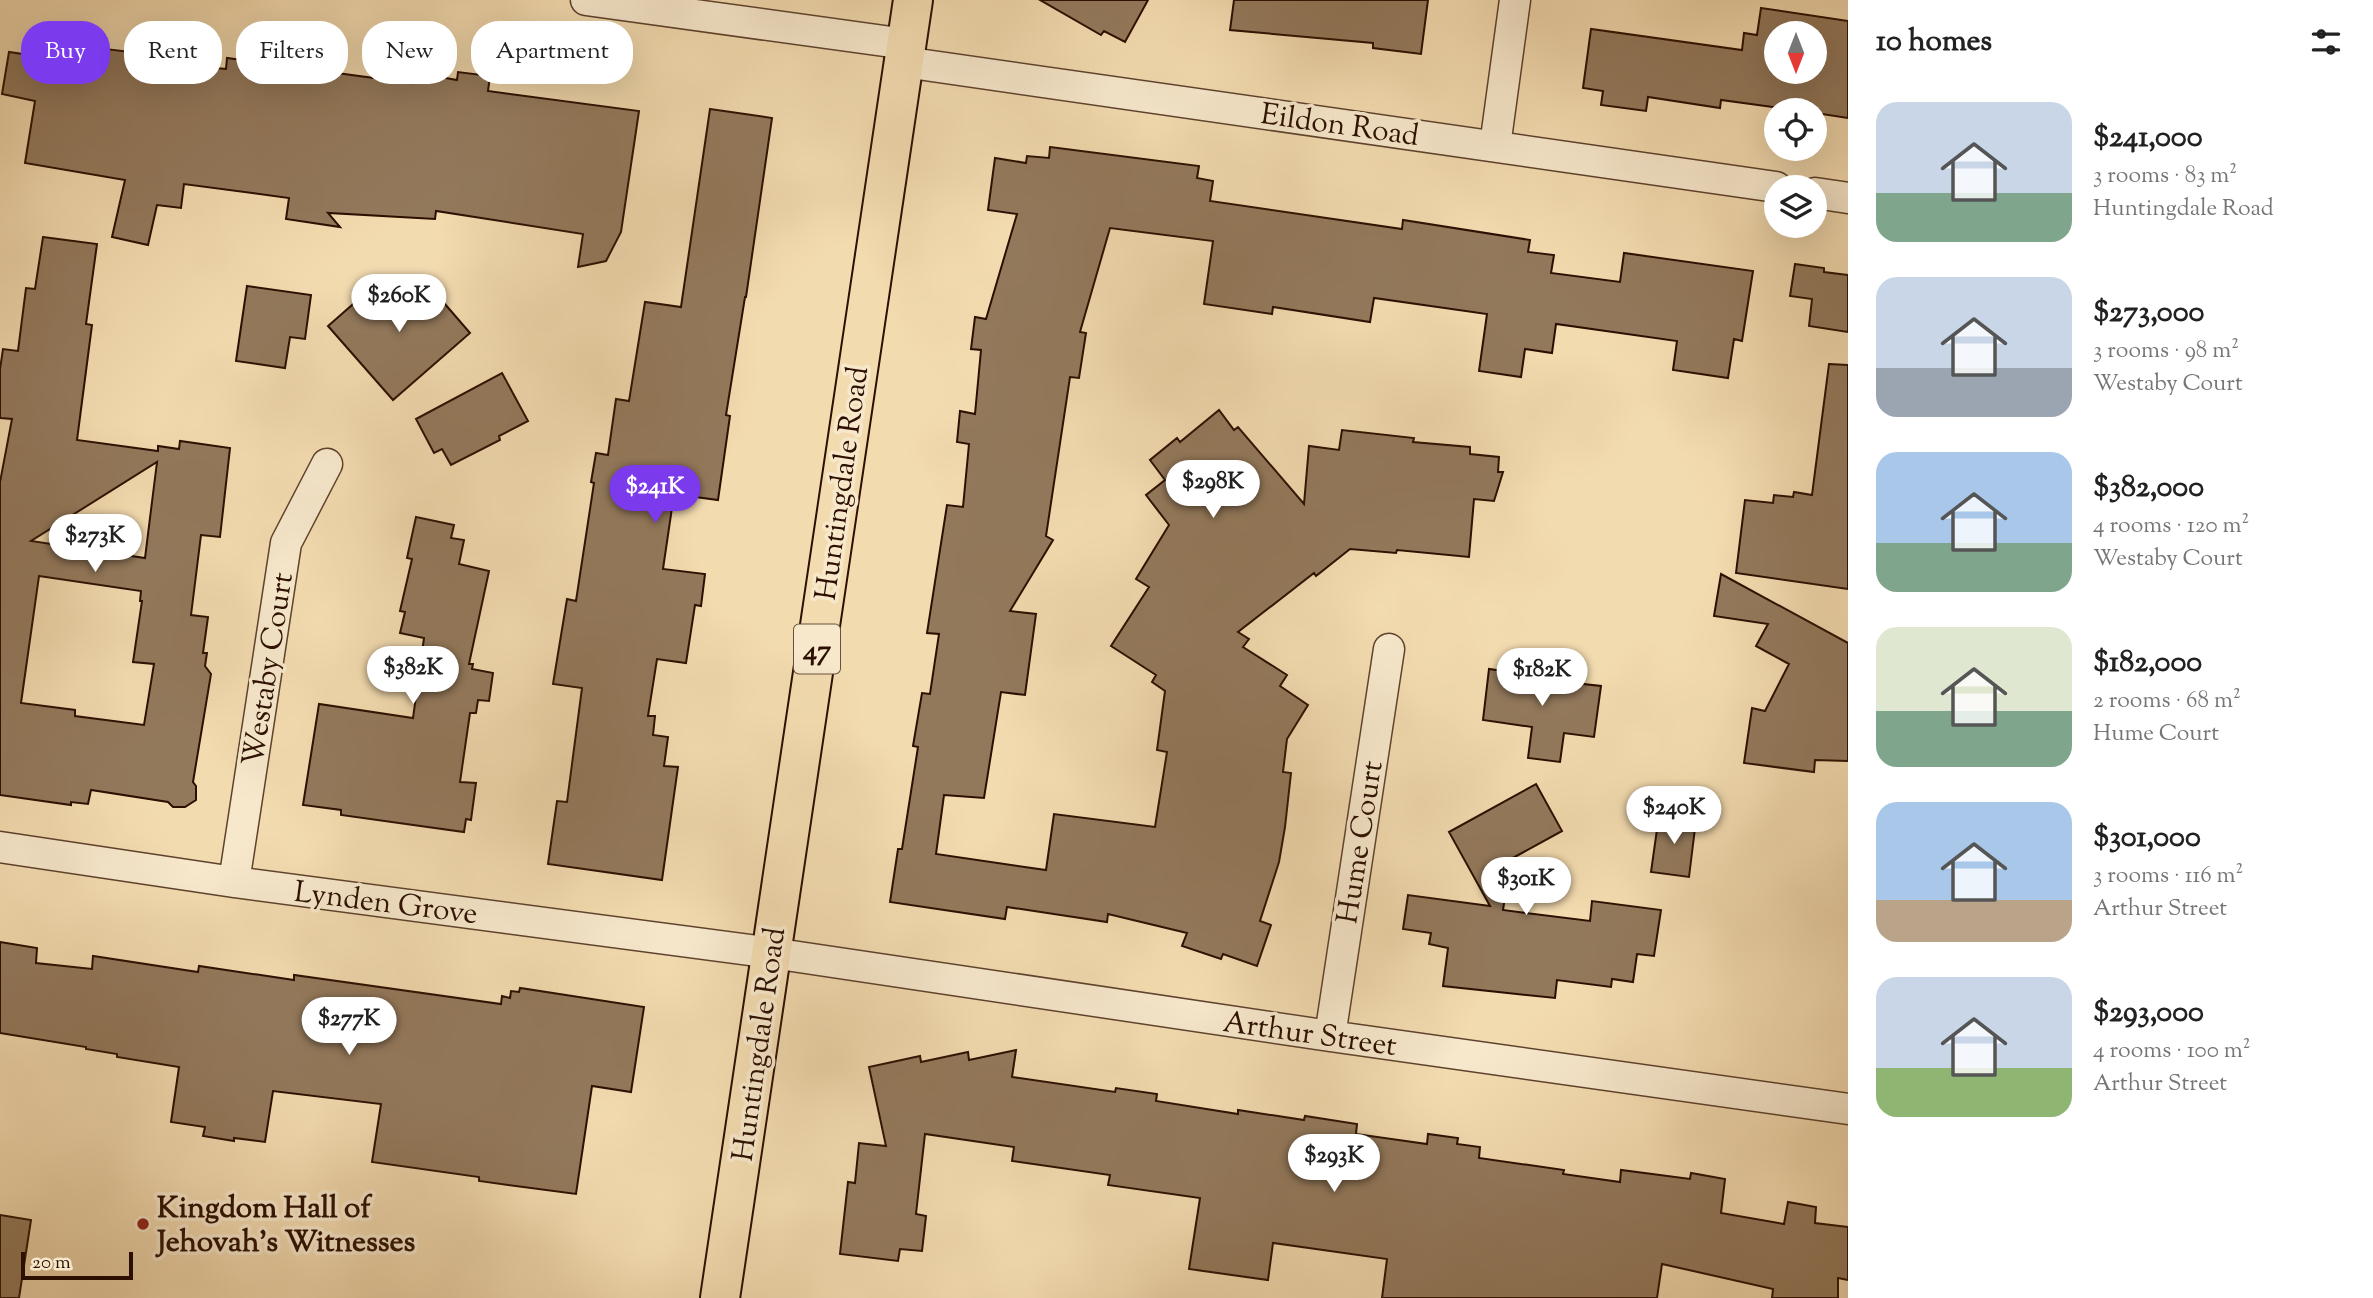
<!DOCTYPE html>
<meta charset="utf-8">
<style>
body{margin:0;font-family:"Sorts Mill Goudy",serif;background:#f2f2f2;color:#222;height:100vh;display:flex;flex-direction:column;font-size:26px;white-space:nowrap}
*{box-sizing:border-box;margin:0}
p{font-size:23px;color:#767676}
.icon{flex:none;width:38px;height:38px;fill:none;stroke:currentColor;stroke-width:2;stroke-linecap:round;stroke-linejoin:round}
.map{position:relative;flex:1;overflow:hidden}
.side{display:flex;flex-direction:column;background:#fff;width:525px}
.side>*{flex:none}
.guide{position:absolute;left:21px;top:21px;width:665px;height:63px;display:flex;gap:14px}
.needle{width:46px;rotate:180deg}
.tools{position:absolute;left:1764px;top:21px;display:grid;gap:14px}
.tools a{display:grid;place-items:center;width:63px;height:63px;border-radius:50%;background:#fff;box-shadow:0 7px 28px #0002;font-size:35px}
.scale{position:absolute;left:21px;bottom:18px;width:112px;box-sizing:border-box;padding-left:7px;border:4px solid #2c0f01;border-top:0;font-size:19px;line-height:24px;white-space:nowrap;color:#2c0f01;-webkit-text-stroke:5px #f7e8cc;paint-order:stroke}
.price{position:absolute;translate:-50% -60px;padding:0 16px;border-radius:24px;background:#fff;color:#222;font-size:23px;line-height:46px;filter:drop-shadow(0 2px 4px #0008)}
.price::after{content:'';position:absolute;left:50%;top:42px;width:21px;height:16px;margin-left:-10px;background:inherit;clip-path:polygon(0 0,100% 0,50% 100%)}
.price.current{background:#7c3aed;color:#fff}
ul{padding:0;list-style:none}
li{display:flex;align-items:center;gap:21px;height:175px;padding:0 28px}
li span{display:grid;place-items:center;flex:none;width:196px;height:140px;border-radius:21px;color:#555}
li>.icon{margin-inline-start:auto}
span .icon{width:84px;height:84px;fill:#fffc;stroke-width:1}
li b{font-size:30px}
h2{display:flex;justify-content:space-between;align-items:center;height:84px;padding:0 28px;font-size:30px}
.chip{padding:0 24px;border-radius:28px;background:#fff;box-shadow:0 7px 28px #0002;font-size:24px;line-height:63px}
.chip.current{background:#7c3aed;color:#fff}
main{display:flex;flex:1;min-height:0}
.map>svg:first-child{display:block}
.building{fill:#93795c;stroke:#2c0f01;stroke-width:2;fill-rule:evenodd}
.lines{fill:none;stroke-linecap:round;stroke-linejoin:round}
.minor-casing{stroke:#5e422d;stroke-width:33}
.primary-casing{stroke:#2c0f01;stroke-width:42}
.minor{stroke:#f7e8cc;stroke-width:30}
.primary{stroke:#f3dbb0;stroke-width:38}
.poi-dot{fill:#8f2418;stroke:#f7e8cc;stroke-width:2.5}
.labels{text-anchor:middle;stroke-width:7;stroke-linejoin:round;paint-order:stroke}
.shield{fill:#f7e8cc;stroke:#69503e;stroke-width:2}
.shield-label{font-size:28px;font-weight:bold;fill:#2c0f01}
.street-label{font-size:30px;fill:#2c0f01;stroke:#f7e8cc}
.poi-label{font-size:30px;font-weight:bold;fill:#2c0f01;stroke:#f7e8cc;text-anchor:start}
</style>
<main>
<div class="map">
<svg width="1848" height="1298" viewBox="0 0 1848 1298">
<rect width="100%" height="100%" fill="#f3dbb0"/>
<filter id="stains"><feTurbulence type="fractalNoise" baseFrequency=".00286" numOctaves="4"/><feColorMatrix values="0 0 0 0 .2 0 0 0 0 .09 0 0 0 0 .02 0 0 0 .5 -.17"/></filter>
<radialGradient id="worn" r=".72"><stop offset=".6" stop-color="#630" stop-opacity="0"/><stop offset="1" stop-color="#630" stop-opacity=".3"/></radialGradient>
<!-- building -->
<path class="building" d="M1040,0H1148L1125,42L1104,31L1101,35Z
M1234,0H1428L1421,54L1373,48V43L1230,30Z
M1761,8L1848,21V118L1815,113V110H1794L1721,100L1720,108L1648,97L1646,111L1601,105L1603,91L1583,88L1591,29L1742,50L1744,33L1757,35ZM1776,33H1815V72H1776Z
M40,32L98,41L97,48L163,56L162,63L226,69L227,58L411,83L412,72L457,80L458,72L490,76L488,91L639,111L621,232L606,261L578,267L583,234L436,211L435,219L328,213L340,227L286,219L289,198L184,184L181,208L157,205L148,245L112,237L125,180L25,163L35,101L2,94L9,52L36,56Z
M710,109L772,118L746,297H745L726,415L730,416L718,500L674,494L663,569L705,574L701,606L695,605L686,663L657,659L648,716H655L653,735L668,737L664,766L678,767L662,880L548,864L557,801L567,802L582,688L553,684L567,599L576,601L594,483L591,482L596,453L608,455L616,399L629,401L645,302L681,307Z
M1050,147L1199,166L1197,178L1213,181L1210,201L1402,229L1403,220L1530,240L1528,252L1554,255L1551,273L1620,282L1624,253L1753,271L1742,341L1734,339L1728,378L1673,370L1677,341L1556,324L1552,353L1525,349L1521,377L1479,371L1487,314L1374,298L1370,322L1273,307L1272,314L1204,304L1213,241L1110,228L1080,332L1086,333L1079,378L1070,377L1046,536L1053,540L1010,611L1036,614L1025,695L1001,692L984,798L944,795L936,854L1046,870L1054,814L1155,827L1167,752L1157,750L1165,691L1152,682L1156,675L1111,646L1149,587L1136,579L1169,525L1146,495L1165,480L1150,460L1177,438L1180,442L1219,410L1234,430L1238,427L1304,504L1309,446L1339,450L1342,430L1414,438L1413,442L1470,447V454L1499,457L1498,472H1503L1494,501L1474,499L1469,557L1397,550L1396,553L1350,549L1316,576L1314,573L1238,632L1249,639L1243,647L1287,675L1280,686L1308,705L1287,739L1283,772L1291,773L1285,827L1279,862L1260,921L1271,925L1257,966L1223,954L1221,959L1182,946L1187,933L1108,914L1107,922L1007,907L1005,919L890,902L898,849H902L918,747L913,746L922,693L930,694L939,634L927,633L947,505L963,507L969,444L957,442L960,411L975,414L981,350L971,349L975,317L986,319L1017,214L988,210L995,158L1026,163L1027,156L1049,158Z
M43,237L97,244L86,324L92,325L77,440L158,451V446L179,449L180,441L230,448L220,537L201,535L191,615L208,617L203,653H207L205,666L211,674L193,782L196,786V800L185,807H173L168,802L91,790L88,804L71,802V805L0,795V482L12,419L0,418V369L3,349L18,351L26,288L35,289ZM157,462L145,558L31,541ZM39,576L141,591L140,601H142L133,662L154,664L144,725L75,716V710L21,703Z
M1795,264L1824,268V272L1848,275V332L1809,326L1812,299L1790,296Z
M384,277L403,299L425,281L470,333L393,400L328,326Z
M247,286L311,295L305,339L290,337L285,368L236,361Z
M1829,364L1848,365V589L1736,573L1745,500L1773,503L1774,495L1793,497L1794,492L1812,495Z
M502,373L528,421L499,436L500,440L451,465L442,449L434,453L416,419Z
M416,517L454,525L451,538L464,540L459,564L489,571L469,664H473L472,669L493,673L489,701L478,700L476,713H470L460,782L476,783L471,820L466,819L464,832L341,815V810L303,805L319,704L413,718L424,638L400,633L405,612L400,611L412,559L407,558Z
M1721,574L1848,643V761L1815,760L1814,772L1744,763L1752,708L1765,711L1789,664L1756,646L1768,624L1714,616Z
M1523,668L1557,673L1556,681L1601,686L1594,737L1564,733L1560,762L1528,758L1532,727L1483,720L1489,669L1523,674Z
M1536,784L1562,831L1511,859L1503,910L1590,921L1592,901L1661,910L1654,956L1637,954L1633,982L1612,979L1611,987L1557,980L1555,998L1443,986L1448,948L1429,944L1431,933L1403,929L1408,895L1490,906L1449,832Z
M1659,815L1696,820L1689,877L1651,872Z
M0,942L37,948L36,963L92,969L93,956L198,972L199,966L294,980V975L501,1004L502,996L510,998L511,991L519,992L520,988L644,1007L631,1092L592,1086L576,1194L479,1181V1177L372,1162L381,1104L273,1091L265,1142L234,1138V1141L203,1136L205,1127L171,1122L179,1067L117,1057V1054L86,1049V1047L0,1033Z
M1016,1050L1012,1077L1115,1092L1116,1088L1157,1094L1156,1101L1238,1114V1110L1304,1120L1305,1116L1357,1124L1356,1134L1427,1144L1428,1134L1458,1138L1457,1144L1480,1147L1479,1158L1564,1170L1563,1174L1620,1182L1621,1170L1690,1179L1691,1173L1725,1179L1721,1213L1784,1224L1788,1202L1816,1207L1815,1223L1848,1227V1280L1838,1278V1298H1772L1773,1289L1662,1264L1657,1298H1382L1387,1259L1273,1243L1268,1280L1189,1269L1200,1198L1108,1185L1110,1175L1012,1161L1014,1147L925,1134L916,1214L926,1216L922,1251L900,1249L898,1261L840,1254L848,1182L855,1183L859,1143L886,1146L869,1067L920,1056L921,1062L968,1052L969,1060Z
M0,1215L31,1220L19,1298H0Z"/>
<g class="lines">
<defs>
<path id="minor" d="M586,0L906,44
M904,62L1776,187
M1495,146L1515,0
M1815,193L1848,198
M0,847L234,882L772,953L1330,1036L1848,1109
M234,882L286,543L327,464
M1330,1036L1389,649"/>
<path id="primary" d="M720,1298L913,0"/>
</defs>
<!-- minor casing -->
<use href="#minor" class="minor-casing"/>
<!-- primary casing -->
<use href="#primary" class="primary-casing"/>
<!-- minor -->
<use href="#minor" class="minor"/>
<!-- primary -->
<use href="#primary" class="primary"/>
</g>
<!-- markers -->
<circle class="poi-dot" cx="143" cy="1224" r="7"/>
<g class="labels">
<!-- shield labels -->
<rect class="shield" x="794" y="624.5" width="46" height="49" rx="5"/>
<g class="shield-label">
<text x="817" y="659">47</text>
</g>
<!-- street labels -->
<g class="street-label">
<text transform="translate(1340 124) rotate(8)" y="10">Eildon Road</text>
<text transform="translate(841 483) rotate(-82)" y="10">Huntingdale Road</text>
<text transform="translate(267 669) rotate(-81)" y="10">Westaby Court</text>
<text transform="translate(1359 842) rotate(-81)" y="10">Hume Court</text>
<text transform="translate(386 902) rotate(7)" y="10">Lynden Grove</text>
<text transform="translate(1310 1033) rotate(8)" y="10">Arthur Street</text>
<text transform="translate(758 1044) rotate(-82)" y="10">Huntingdale Road</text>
</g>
<!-- poi labels -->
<g class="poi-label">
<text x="157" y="1217">Kingdom Hall of<tspan x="157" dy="34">Jehovah's Witnesses</tspan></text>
</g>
</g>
<rect width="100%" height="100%" filter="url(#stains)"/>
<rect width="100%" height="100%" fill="url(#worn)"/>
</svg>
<div class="tools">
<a><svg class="needle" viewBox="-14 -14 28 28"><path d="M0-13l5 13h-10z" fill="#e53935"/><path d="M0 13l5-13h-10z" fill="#767676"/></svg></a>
<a><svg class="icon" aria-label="locate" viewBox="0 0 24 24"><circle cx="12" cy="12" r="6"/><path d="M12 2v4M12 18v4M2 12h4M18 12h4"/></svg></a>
<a><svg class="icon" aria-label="layers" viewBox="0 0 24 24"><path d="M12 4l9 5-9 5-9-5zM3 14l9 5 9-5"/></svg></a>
</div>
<div class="scale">20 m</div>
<b class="price" style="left:399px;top:334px">$260K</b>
<b class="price" style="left:1213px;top:520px">$298K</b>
<b class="price current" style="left:655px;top:525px">$241K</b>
<b class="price" style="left:95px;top:574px">$273K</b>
<b class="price" style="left:413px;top:706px">$382K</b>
<b class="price" style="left:1542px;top:708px">$182K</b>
<b class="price" style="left:1674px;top:846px">$240K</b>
<b class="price" style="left:1526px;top:917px">$301K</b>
<b class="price" style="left:349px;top:1057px">$277K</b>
<b class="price" style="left:1334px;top:1194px">$293K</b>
<div class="guide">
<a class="chip current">Buy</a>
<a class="chip">Rent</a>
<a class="chip">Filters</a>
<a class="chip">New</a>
<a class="chip">Apartment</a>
</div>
</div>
<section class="side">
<h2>10 homes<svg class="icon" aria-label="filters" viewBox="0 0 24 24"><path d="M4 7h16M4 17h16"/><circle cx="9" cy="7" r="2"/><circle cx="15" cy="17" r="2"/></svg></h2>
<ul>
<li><span style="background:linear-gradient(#c9d6e8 65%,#7fa58c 0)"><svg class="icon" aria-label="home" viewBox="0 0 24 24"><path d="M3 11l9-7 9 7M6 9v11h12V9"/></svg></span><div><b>$241,000</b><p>3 rooms · 83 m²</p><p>Huntingdale Road</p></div></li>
<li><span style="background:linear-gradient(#c9d6e8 65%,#9aa5b1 0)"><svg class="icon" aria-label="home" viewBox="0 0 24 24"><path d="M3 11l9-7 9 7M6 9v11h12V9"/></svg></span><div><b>$273,000</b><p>3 rooms · 98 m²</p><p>Westaby Court</p></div></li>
<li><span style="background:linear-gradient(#a9c7e8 65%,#7fa58c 0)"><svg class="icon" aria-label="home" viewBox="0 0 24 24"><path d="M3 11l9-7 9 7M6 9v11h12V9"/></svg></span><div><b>$382,000</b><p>4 rooms · 120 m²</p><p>Westaby Court</p></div></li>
<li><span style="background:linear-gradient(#dfe7d0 60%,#7fa58c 0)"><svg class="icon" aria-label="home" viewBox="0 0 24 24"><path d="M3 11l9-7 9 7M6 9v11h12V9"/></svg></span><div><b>$182,000</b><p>2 rooms · 68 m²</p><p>Hume Court</p></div></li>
<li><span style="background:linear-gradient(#a9c7e8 70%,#b9a48a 0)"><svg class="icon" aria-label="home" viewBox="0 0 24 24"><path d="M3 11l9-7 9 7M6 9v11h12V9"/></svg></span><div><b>$301,000</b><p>3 rooms · 116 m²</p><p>Arthur Street</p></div></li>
<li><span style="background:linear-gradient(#c9d6e8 65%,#8fb573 0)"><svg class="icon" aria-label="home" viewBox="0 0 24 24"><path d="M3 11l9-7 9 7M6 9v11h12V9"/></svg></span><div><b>$293,000</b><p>4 rooms · 100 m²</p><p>Arthur Street</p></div></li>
</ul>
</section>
</main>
